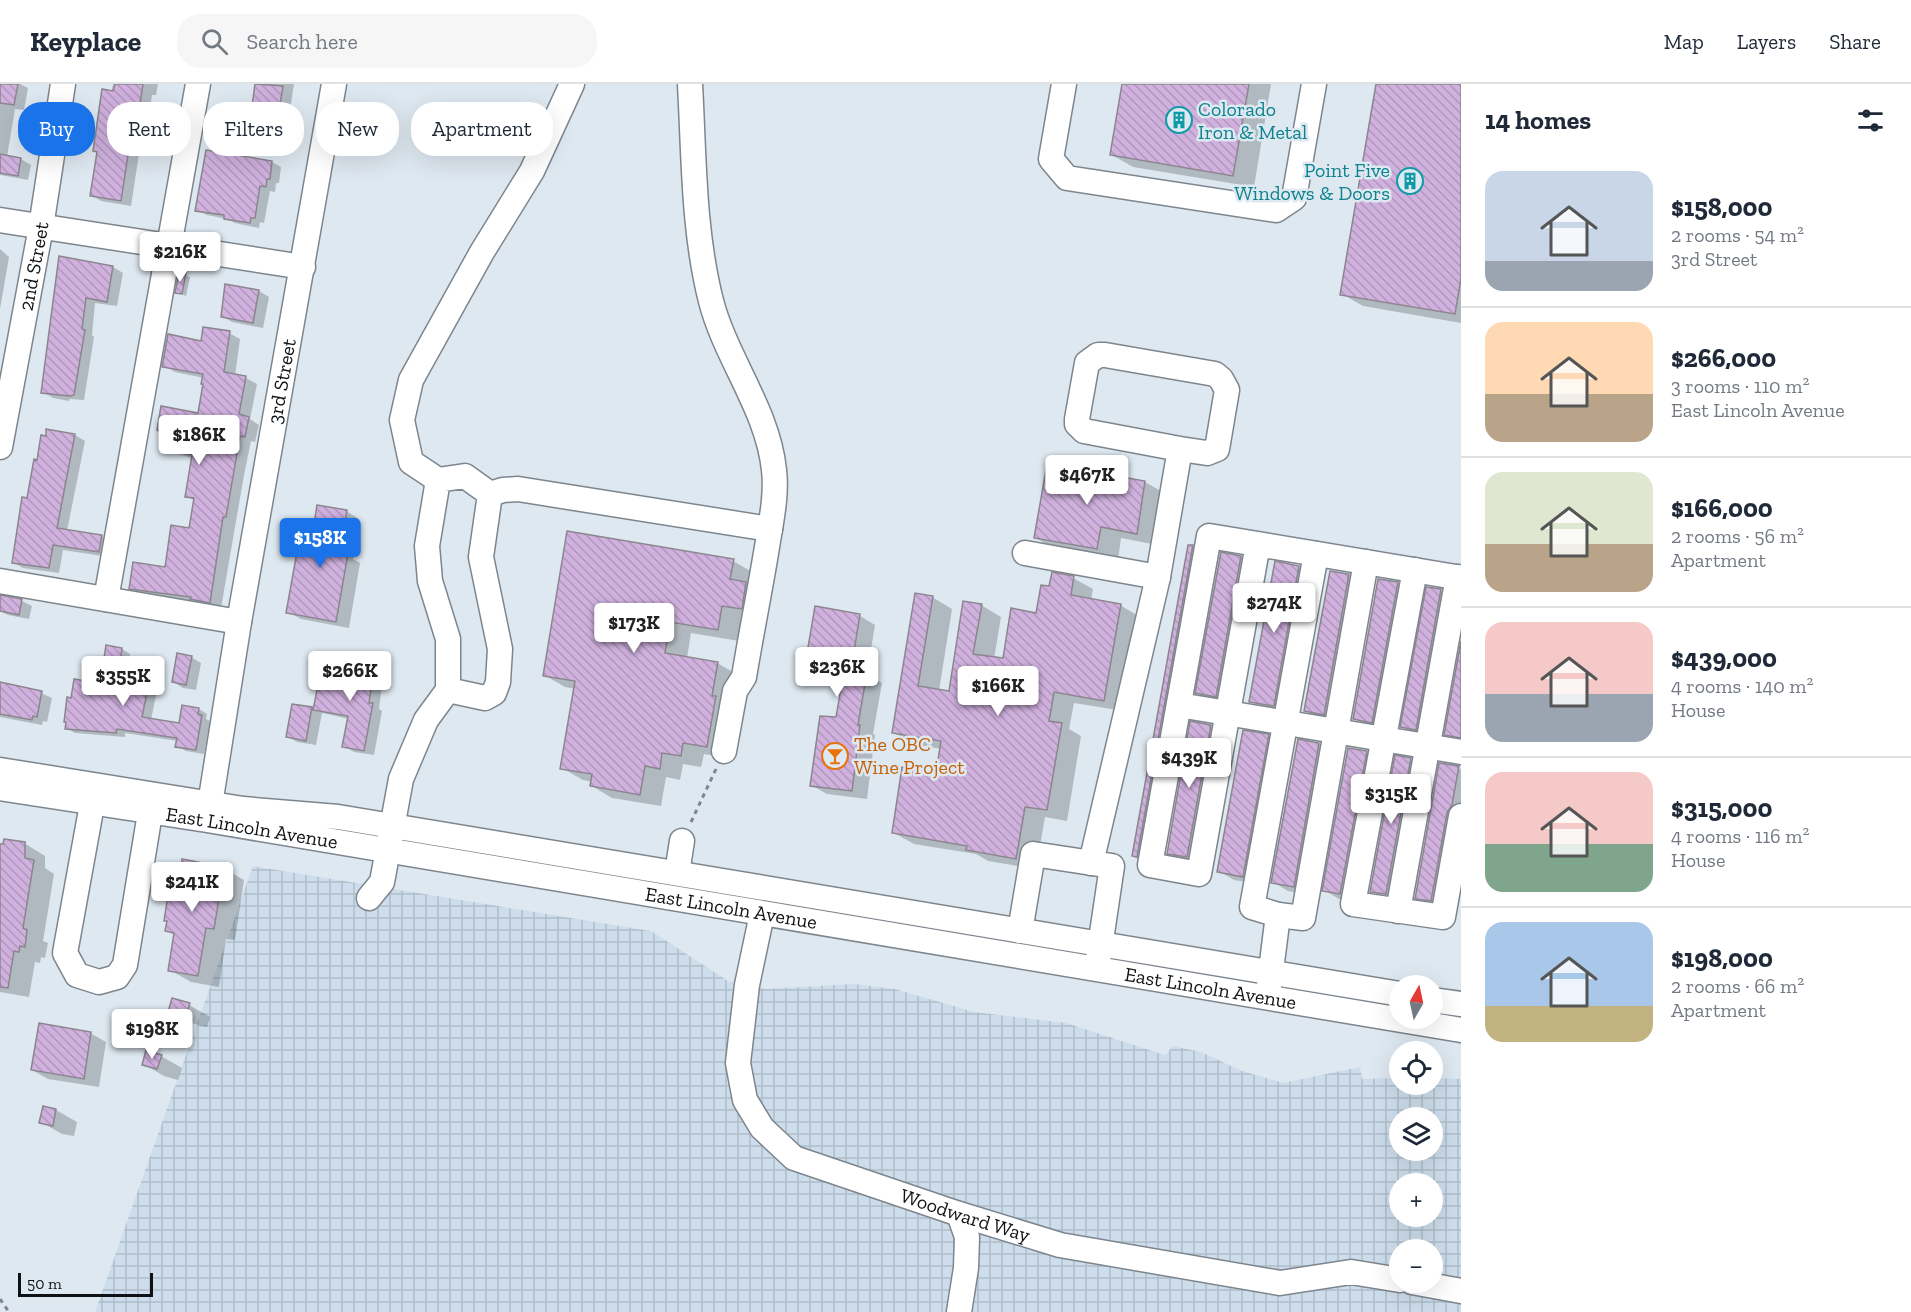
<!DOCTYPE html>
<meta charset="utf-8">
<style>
body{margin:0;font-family:"Zilla Slab",serif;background:#f6f6f7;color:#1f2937;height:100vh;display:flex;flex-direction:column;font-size:22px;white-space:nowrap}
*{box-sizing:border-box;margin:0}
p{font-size:20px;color:#747a83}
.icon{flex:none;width:33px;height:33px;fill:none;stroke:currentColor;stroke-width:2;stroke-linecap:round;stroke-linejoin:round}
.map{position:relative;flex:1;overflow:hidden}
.sheet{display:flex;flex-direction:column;background:#fff;width:450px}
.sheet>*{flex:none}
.banner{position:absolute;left:18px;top:18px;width:570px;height:54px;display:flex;gap:12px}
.needle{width:39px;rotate:9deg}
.controls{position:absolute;left:1389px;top:891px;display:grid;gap:12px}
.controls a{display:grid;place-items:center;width:54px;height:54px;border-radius:50%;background:#fff;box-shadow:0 6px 24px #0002;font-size:30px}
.scale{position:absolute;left:18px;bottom:15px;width:135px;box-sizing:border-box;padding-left:6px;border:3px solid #0f1215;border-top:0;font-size:16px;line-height:21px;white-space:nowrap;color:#0f1215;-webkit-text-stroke:4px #dee8f0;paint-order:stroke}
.price{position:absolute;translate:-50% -51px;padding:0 14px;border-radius:6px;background:#fff;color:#222;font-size:20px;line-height:39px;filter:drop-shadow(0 2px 3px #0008)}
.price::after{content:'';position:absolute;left:50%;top:36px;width:18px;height:14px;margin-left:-9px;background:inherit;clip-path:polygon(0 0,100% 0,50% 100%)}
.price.active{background:#1a73e8;color:#fff}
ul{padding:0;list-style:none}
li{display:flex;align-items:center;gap:18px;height:150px;padding:0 24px}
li+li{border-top:2px solid #e0e1e3}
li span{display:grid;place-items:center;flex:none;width:168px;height:120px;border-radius:18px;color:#555}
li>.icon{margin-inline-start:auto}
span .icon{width:72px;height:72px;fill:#fffc;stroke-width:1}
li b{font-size:26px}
h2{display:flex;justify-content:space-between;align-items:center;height:72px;padding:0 24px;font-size:26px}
.tag{padding:0 21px;border-radius:24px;background:#fff;box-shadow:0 6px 24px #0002;font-size:21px;line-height:54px}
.tag.active{background:#1a73e8;color:#fff}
header{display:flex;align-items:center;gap:36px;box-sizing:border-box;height:84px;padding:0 30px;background:#fff;border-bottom:2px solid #e0e1e3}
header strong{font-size:28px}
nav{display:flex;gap:33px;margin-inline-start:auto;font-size:21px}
.search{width:420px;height:54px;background:#f6f6f7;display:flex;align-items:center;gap:15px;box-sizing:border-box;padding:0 21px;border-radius:24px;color:#747a83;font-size:22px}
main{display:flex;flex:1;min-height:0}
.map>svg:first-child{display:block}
.industrial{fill:url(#industrial-grid);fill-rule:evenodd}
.shadow{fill:#0003}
.building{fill:url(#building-back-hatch);stroke:#8b858e;stroke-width:1.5}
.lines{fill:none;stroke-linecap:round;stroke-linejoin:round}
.minor-casing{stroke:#7d858d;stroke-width:27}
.path{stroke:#80868c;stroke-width:3;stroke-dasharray:4.5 4.5;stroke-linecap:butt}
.minor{stroke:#fff;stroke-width:24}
.labels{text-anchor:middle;stroke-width:5;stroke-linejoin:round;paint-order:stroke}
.culture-label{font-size:20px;fill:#0d838f;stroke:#dee8f0;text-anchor:start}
.street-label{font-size:20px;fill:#0f1215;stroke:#dee8f0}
.food-label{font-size:20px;fill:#c56008;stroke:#dee8f0;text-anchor:start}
</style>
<header>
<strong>Keyplace</strong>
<div class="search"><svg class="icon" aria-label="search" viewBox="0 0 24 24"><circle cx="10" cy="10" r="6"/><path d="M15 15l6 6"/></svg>Search here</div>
<nav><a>Map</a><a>Layers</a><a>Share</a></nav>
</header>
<main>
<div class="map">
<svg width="1461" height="1228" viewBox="0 0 1461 1228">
<defs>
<pattern id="industrial-grid" width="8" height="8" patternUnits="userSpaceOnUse" patternTransform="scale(1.5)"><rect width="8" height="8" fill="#cdddeb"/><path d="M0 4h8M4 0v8" fill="none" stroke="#afbdc9"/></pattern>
<pattern id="building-back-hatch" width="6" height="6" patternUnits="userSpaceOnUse" patternTransform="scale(1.5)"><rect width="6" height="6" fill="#d0b1de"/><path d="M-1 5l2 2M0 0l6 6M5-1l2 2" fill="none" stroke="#b197be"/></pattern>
</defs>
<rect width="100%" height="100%" fill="#dee8f0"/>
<!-- industrial -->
<path class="industrial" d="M253,782L651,847L728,897L765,905L854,900L895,905L974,928L1066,939L1165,971L1173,962L1201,968L1242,987L1283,999L1360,983L1362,995L1399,994L1400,1000H1432L1433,994L1461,995V1228H95ZM1400,1034H1432V1066H1400ZM1400,1100H1432V1132H1400ZM1400,1166H1432V1198H1400Z"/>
<!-- shadow -->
<path class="shadow" d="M0,0H20L28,4L24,26L15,25L7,73L21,75L31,81L28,96L0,91Z
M113,0H158L156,11H152L148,37H144L131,122L101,117L91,111Z
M257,0H294L289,32L263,27L253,21Z
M1124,0H1271L1254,103L1133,83L1112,71Z
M1378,0H1461V239L1363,222L1342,210Z
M207,68L272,78L281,83L279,99H276L275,108L270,107L264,139L260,138L259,144L235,139L227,135L207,131L197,126Z
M0,165L9,173L0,225Z
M60,174L113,183L123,189L117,222L95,219L92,251L94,253L84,316L70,315L69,317L53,314L43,308Z
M185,191L190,193L186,212L177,208Z
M259,207L269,213L263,244L232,238L222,232Z
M229,249L240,255L235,292L246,294L257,300L250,335L259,341L255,358L251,357L244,391L221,524L203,521L198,518L142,510L131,504L166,485L190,446L195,417L186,412L193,374L173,369L162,363L199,331L204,294L175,288L164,282L202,258Z
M48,346L75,351L85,357L67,447L101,452L111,458L109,473L63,466L59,489L23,484L13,478L28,415Z
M1048,382L1145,398L1166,410L1157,461L1121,454L1118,476L1057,466L1036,454Z
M346,427L359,435L353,475L360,479L349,544L301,535L288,528L311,466Z
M1192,463L1208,472L1149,781L1133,772Z
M1222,470L1241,473L1256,482L1232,621L1212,617L1197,609Z
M733,477L754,489L739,557L691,549L687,574L717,579L738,591L728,674L704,670L701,683L683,680L680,696L666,693L661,722L612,714L592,702V698L583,696L562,684L575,605L565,603L544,591Z
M1276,479L1299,483L1314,492L1289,630L1266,626L1251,617Z
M1331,488L1349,491L1364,500L1340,639L1322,636L1306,627Z
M1073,494L1093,505L1091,516L1120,521L1140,533L1124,627L1074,619L1069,645L1081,652L1067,737L1045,733L1036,785L988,777L976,770L914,760L894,749L937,690L941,665L914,660L894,649L932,513L952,525L939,607L950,609L981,521L1001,533L994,575L1004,576L1037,531L1050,504Z
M1379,496L1398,499L1413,508L1388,647L1370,644L1354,635Z
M1428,504L1441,507L1456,516L1417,652L1402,643Z
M0,513L22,517L32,522L29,535L8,531L0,527Z
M816,524L860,532L875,541L867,590L882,599L873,650L875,651L867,715L827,710L811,701L837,635L844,592L822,589L807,580Z
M122,565L130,570L125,602L147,606L156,611L151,636L181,641L199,625L207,630L206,635L210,637L204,670L186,667L177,662L178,657L125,649V653L75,649L66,644L72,616L87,599L103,590Z
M191,573L201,579L196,606L183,604L173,598Z
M374,579L384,585L379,625L382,627L374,671L354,668L344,662L349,635L322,629L316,661L297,658L287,652L311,625L315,627L320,597L347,602Z
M0,600L41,609L52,614L47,638L43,637L42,641L0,633Z
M1210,642L1226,651L1202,781L1184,778L1168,769Z
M1268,652L1284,661L1258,800L1234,796L1219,787Z
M1319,660L1334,669L1309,811L1288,807L1273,798Z
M1366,668L1382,677L1356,818L1339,815L1324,806Z
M1410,676L1426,684L1402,818L1387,816L1371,807Z
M1440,681L1461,685V745L1447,825L1432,823L1416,814Z
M24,759L45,772V784L54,790L43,857L48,859L45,874L41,873L40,879L35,878L29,913L0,908V761Z
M223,784L244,796L235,856L226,855L219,903L191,898L170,886L175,851L167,847L180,801Z
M189,921L210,933L207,943L191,939L170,927Z
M90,949L106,958L99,1003L48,995L32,986Z
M161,972L182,984L178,996L164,992L143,980Z
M56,1026L77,1038L74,1052L62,1050L41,1038Z"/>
<!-- building -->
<path class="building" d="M0,0H18L14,21L0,19Z
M115,0H143L138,32H134L121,117L90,112L97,68L93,67L102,5L113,7Z
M255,0L283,2L279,27L252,22Z
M1122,0H1249L1233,92L1110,71Z
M1376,0H1461V194L1455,230L1340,211Z
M206,66L272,77L270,95H267L266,103L260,102L255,134H251L250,139L224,135V131L195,127Z
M0,70L21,74L18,92L0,89Z
M59,172L113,182L107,218L86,214L82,245L85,246L74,311L70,312L41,309Z
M179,188L186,189L182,210L175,209Z
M225,200L259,206L253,239L221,233Z
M203,243L230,247L224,288L246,292L239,330L249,333L245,353L240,352L226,433H223L210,519L190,515L191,513L129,505L133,478L165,483L171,441L189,444L194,414L185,413L192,371L161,364L163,349L157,346L161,322L198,329L203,300H201L203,290L162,283L168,250L201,257Z
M46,345L75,350L57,444L102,451L99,468L53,461L49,484L12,479L22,413L27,414L34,375L37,376L41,351L46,352Z
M1047,380L1145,397L1137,450L1101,443L1097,465L1034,454Z
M317,421L347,426L340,469L348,470L336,538L286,529L298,462L310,464Z
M567,447L734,475L730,495L746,498L742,525L722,522L718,546L670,538L665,569L718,578L712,612H716L707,663L683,659L681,672L662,669L660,685L645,682L640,711L590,702L592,690L560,685L575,597L543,592Z
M1188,461H1193L1137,773L1132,772Z
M1221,468L1241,472L1216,613L1195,609Z
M1275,477L1299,482L1274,622L1249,618Z
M1330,487L1349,490L1324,631L1304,627Z
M1052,488L1074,492L1071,511L1121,520L1104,617L1054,608L1049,637L1062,639L1047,726L1025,723L1016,775L966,766L967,762L892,749L902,683L936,688L941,657L892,649L915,509L933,512L918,602L949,607L963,517L982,520L973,570L1003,574L1011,524L1036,529L1041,501L1049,502Z
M1378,495L1398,498L1372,639L1353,635Z
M1426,503L1441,505L1416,646L1400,643Z
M0,511L22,515L19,531L0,527Z
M815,522L860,530L851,586L867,588L858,641H860L852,707L810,702L820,632L836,633L844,587L805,581Z
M1461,557V654L1444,651Z
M106,561L122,564L117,599L148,604L142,633L179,639L182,621L199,624L198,630L202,631L196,666L175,663L177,654L117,645L116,649L65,645L66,638H64L67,613L71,614L74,595L85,597L87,586L102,588Z
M177,569L192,572L186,601L172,598Z
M349,574L375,578L369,619H373L364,667L342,663L348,632L313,626L319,596L346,600Z
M0,598L42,607L37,633L33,632L32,636L0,630Z
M292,620L312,623L306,657L286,653Z
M1190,637L1211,641L1187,773L1167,770Z
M1243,646L1269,650L1243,793L1217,788Z
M1298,655L1319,659L1294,803L1271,799Z
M1348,664L1367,667L1340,810L1322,807Z
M1395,671L1411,674L1386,810L1370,808Z
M1439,679L1459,682L1452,721L1447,729L1431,817L1415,815Z
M4,755L25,758V774L34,776L23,844L27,846L25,863L20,862L19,868L14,867L8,904L0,903V760H3Z
M182,775L224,783L214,845L206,844L198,892L168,887L174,849L165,847L167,837H164L170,798L179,800Z
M172,914L190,919L186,932L168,928Z
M39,939L91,948L84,995L31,986Z
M146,966L162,971L157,985L142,981Z
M43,1022L56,1025L53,1042L39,1039Z"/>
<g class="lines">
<defs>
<g id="minor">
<path d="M690,0C694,72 693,146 711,217C726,275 768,326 774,386C777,411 771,438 767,463C760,506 751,550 744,593L735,607L724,667"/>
<path d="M1064,0L1051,75L1067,94L1276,126L1294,114L1314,0"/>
<path d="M0,136L303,183"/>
<path id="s1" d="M0,363L41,143L63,0"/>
<path d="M438,396L411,378L402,336L411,296L482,168L532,87L572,0"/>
<path d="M490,410L503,406L518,405L770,445"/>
<path d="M1258,460L1199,790L1150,781L1209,452L1461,494"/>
<path d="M1025,469L1158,493"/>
<path d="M1316,470L1252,823L1278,831L1303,834L1366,478"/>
<path d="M1415,486L1353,820L1443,833L1461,732"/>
<path d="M0,497L239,538"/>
<path d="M106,515L198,0"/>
<path d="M1179,621L1461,668"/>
<path d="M0,686L243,725L338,733L1400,910"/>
<path id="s2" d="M0,704L207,736L1461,946"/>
<path d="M95,704L65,869L77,891L99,898L117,893L125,881L153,711"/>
<path id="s3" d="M208,733L239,538L334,0"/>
<path d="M1091,779L1158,493L1180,365L1084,347L1077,340V335L1087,279L1098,271H1105L1215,290L1221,295L1227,306L1217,365L1207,369L1180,365"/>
<path d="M677,789L682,757"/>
<path d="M369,814L382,798L401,695L426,636L448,606V555L430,497L427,462L438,396L465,392L490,410L481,473L500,565L498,598L494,609L485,614L448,606"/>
<path d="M1398,827L1458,493"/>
<path id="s4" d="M762,830L747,901L738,979L745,1016L762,1044L794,1074L959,1130L1060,1161L1280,1199L1351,1188L1400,1196"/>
<path d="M1020,847L1033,770L1112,782L1098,876"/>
<path d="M1269,902L1278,831"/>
<path d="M1432,916L1461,920"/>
<path d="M1412,1198L1461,1207"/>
<path d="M959,1228L966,1184L967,1153L959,1130"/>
</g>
</defs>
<!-- minor casing -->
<use href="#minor" class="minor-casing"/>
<!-- path -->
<path class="path" d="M691,738L716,685
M0,1215L9,1228"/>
<!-- minor -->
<use href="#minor" class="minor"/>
</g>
<!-- icons -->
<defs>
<symbol id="building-ring" viewBox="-11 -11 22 22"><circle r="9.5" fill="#dee8f0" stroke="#0f9aa8" stroke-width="1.5"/><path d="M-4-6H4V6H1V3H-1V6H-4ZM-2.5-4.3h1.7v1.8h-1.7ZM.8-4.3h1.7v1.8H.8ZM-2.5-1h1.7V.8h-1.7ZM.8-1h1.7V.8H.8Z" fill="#0f9aa8"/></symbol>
<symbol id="bar-ring" viewBox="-11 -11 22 22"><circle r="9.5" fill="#dee8f0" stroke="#e8710a" stroke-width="1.5"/><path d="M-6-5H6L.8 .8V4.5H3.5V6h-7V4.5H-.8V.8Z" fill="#e8710a"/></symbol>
</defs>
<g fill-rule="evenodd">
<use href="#building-ring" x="1164" y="21" width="30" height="30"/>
<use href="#building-ring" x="1395" y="82" width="30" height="30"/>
<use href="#bar-ring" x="820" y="657" width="30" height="30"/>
</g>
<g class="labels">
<!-- culture labels -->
<g class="culture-label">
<text x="1198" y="32">Colorado<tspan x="1198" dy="23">Iron &amp; Metal</tspan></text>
<text x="1390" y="93" text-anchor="end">Point Five<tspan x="1390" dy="23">Windows &amp; Doors</tspan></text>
</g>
<!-- street labels -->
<g class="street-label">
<text dy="7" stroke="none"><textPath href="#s1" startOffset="184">2nd Street</textPath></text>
<text dy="7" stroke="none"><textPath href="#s3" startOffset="442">3rd Street</textPath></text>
<text dy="7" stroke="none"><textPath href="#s2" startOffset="255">East Lincoln Avenue</textPath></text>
<text dy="7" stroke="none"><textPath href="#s2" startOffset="741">East Lincoln Avenue</textPath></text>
<text dy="7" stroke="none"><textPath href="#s2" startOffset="1227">East Lincoln Avenue</textPath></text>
<text dy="7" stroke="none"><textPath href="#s4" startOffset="446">Woodward Way</textPath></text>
</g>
<!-- food labels -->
<g class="food-label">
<text x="854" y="667">The OBC<tspan x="854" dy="23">Wine Project</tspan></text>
</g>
</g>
</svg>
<div class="controls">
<a><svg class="needle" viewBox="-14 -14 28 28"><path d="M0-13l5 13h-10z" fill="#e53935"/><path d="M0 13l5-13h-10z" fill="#747a83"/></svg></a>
<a><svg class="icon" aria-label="locate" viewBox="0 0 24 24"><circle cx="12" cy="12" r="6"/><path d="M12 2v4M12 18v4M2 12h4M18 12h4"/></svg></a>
<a><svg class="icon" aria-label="layers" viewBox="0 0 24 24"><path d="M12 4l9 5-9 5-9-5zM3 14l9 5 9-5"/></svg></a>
<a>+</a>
<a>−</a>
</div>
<div class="scale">50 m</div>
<b class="price" style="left:180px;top:199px">$216K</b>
<b class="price" style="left:199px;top:382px">$186K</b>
<b class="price" style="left:1087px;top:422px">$467K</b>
<b class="price active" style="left:320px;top:485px">$158K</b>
<b class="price" style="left:1274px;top:550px">$274K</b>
<b class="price" style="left:634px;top:570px">$173K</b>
<b class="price" style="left:837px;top:614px">$236K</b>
<b class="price" style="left:350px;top:618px">$266K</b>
<b class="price" style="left:123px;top:623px">$355K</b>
<b class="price" style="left:998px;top:633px">$166K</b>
<b class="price" style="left:1189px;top:705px">$439K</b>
<b class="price" style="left:1391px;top:741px">$315K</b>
<b class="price" style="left:192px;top:829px">$241K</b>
<b class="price" style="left:152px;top:976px">$198K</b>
<div class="banner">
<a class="tag active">Buy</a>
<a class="tag">Rent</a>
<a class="tag">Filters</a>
<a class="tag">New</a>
<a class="tag">Apartment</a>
</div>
</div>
<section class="sheet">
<h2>14 homes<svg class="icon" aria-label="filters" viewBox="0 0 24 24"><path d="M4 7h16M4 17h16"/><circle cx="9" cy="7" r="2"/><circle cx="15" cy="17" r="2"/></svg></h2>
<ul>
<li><span style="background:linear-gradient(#c9d6e8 75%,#9aa5b1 0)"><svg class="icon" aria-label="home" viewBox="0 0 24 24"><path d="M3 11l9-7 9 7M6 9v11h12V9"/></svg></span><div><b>$158,000</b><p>2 rooms · 54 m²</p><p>3rd Street</p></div></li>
<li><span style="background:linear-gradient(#ffd9b3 60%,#b9a48a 0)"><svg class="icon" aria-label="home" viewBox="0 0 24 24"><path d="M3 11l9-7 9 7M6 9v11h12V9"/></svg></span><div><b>$266,000</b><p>3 rooms · 110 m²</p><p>East Lincoln Avenue</p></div></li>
<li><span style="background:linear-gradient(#dfe7d0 60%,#b9a48a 0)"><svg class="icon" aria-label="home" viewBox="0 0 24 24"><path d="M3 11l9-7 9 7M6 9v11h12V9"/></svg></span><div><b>$166,000</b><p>2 rooms · 56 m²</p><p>Apartment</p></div></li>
<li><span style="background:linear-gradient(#f6c9c9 60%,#9aa5b1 0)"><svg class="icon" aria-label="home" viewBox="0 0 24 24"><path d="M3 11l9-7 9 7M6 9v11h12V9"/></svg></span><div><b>$439,000</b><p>4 rooms · 140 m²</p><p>House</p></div></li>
<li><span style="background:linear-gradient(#f6c9c9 60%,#7fa58c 0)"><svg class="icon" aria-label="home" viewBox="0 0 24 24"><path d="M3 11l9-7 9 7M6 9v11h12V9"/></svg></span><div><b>$315,000</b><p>4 rooms · 116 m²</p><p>House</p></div></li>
<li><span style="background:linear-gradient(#a9c7e8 70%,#c2b280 0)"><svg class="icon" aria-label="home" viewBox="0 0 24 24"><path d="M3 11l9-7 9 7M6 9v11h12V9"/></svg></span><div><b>$198,000</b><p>2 rooms · 66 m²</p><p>Apartment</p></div></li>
</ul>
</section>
</main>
